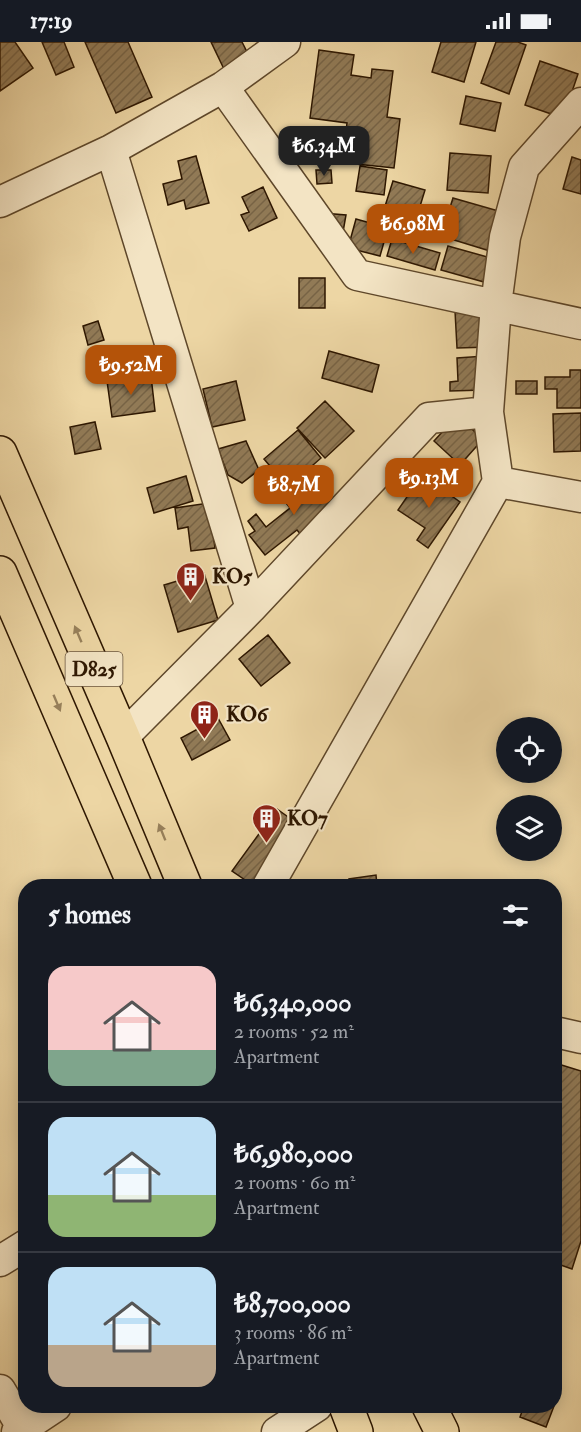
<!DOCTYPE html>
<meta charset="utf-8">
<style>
body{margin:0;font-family:"IM FELL Double Pica",serif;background:#20242c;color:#f1f3f6;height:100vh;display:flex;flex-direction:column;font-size:22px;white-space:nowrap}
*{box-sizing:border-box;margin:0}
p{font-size:20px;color:#9ea1a6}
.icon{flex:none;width:33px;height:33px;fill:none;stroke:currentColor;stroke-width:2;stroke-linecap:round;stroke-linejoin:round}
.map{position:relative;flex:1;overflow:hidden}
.sheet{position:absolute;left:18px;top:837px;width:544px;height:534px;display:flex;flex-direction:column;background:#171b24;border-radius:24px;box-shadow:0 3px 15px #0003}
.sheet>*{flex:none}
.controls{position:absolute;left:496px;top:675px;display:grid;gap:12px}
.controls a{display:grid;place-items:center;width:66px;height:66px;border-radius:50%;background:#171b24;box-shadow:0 3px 15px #0003;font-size:30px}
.price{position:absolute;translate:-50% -51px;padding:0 14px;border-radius:12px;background:#b45309;color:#fff;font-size:20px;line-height:39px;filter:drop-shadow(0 2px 3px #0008)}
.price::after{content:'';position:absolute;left:50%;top:36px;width:18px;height:14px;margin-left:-9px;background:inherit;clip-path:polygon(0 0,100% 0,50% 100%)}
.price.active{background:#222;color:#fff}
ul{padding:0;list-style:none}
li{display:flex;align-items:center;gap:18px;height:150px;padding:0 30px}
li+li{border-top:2px solid #363941}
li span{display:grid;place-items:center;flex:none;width:168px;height:120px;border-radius:18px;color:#555}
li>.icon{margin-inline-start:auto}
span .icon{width:72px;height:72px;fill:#fffc;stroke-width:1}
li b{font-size:26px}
h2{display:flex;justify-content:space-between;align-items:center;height:72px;padding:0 30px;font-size:26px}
.status{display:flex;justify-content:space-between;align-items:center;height:42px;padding:0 30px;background:#171b24;direction:ltr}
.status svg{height:16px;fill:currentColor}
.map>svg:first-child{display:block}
.building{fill:url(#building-hatch);stroke:#2e1701;stroke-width:1.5}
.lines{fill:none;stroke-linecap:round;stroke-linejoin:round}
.minor-casing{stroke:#5e472a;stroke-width:33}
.highway-casing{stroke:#2e1701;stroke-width:36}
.minor{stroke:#f3e4c4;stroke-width:30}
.highway{stroke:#edd6a4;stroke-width:33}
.oneway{fill:#97805b}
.labels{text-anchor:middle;stroke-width:4.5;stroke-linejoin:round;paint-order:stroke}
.shield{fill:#f3e4c4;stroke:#69543c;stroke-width:1.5}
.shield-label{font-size:20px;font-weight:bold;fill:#2e1701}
.poi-label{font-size:21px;font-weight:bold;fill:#2e1701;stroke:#f3e4c4;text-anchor:start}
</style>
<div class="status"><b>17:19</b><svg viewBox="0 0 49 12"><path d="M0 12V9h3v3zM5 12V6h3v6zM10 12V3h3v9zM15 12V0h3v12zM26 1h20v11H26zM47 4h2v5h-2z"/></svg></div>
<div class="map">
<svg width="581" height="1390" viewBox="0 0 581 1390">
<defs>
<pattern id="building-hatch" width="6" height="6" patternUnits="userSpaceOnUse" patternTransform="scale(1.5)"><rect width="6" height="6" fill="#917a56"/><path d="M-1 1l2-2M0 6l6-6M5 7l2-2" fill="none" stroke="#776345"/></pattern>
</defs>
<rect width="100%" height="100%" fill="#edd6a4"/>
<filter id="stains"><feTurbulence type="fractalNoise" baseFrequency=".00333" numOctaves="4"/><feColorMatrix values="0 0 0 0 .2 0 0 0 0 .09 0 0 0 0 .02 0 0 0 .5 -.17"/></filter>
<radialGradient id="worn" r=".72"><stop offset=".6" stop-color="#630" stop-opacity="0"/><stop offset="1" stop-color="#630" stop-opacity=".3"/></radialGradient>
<!-- building -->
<path class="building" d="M0,0H15L33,26L0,49Z
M42,0H64L74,25L56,33Z
M85,0H128L152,55L116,71Z
M211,0H242L249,14L224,27Z
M441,0H476L464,40L432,30Z
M496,0H518L526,3L509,52L481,41Z
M319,8L354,13L351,33L371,36L372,27L393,29L387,75L400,77L394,126L356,122L359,91L346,89L347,81L310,76Z
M540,19L578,32L563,76L525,63Z
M466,54L501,61L495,89L460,82Z
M450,111L491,114L488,151L447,148Z
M196,114L209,161L186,167L184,158L168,163L163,142L182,137L178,119Z
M572,115L581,118V152L563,147Z
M360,124L387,128L384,153L356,149Z
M316,128H331L332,141L317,142Z
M393,139L425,148L413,187L381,177Z
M263,145L277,176L249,189L241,173L249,170L242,155Z
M453,156L502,170L490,209L441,194Z
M322,171L346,173L343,190Z
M356,177L388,186L380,214L348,206Z
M392,197L440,211L435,228L387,214Z
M448,204L491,216L484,240L441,228Z
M299,236H325V266H299Z
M488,268L490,305L457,306L455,269Z
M98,279L104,298L88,303L83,284Z
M329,309L379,323L372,350L322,336Z
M485,314L484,348L450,349V340L458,339L457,316Z
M570,328H581V366H557V347H545V335H570Z
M151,334L155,369L112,375L107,339Z
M236,339L245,378L212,385L203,347Z
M516,339H537V352H516Z
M325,359L354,389L325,416L297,386Z
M581,371V409L554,410L553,372Z
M457,374L483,397L460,423L434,399Z
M95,380L101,407L75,412L70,385Z
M298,388L321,416L288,445L264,417Z
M246,399L259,428L242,441L228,433L218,407Z
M422,433L460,460L428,506L417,498L425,486L398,468Z
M186,434L193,459L154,471L147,446Z
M312,434L337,466L302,494L297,488L265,513L249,493L255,489L248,479L256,472L266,485L290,466L283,457Z
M209,461L215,506L191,509L188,485L178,487L175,466Z
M204,531L218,578L178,590L164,543Z
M268,593L290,621L261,644L239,617Z
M218,676L230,698L192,718L181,696Z
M277,767L295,780L254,844L232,829Z
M376,833L377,844H350L349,837Z
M555,1021L581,1029V1199L572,1227L555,1221Z
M524,1364H554L546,1385L520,1375Z"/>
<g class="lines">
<defs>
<path id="minor" d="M223,45L357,233L581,282
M111,108L251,566
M0,160L111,108L223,45L285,0
M498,440L488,370L496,263L505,195L524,125L581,61
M123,695L251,566L429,376L488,370
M268,844L498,440L581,455
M555,990L581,996
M0,1219L26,1203
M0,1348L25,1390
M17,1390L56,1364
M277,1390L317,1364"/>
<path id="highway" d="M0,411L123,695L185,844
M0,531L135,844
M346,1364L356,1390
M429,1364L442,1390"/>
</defs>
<!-- minor casing -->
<use href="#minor" class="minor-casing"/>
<!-- highway casing -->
<use href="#highway" class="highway-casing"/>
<!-- minor -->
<use href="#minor" class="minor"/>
<!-- highway -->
<use href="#highway" class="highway"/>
</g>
<!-- one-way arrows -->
<defs><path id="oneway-solid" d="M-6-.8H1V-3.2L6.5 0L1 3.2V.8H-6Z" transform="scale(1.5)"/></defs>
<g class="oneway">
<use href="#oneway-solid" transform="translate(78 592) rotate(-113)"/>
<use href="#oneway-solid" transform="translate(57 661) rotate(67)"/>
<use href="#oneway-solid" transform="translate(162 790) rotate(-112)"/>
</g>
<!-- icons -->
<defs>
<symbol id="building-pin" viewBox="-11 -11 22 30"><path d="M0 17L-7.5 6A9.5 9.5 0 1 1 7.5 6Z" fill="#8f2418" stroke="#f3e4c4"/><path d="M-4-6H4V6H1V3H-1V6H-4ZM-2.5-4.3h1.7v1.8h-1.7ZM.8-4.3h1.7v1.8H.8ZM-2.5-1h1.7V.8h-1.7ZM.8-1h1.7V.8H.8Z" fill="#fff"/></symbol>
</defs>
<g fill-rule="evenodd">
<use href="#building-pin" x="174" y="518" width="33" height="45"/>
<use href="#building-pin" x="188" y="656" width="33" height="45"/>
<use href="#building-pin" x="250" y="760" width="33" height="45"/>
</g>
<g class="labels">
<!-- shield labels -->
<rect class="shield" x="65.5" y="610" width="57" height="34" rx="4.5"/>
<g class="shield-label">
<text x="94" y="634">D825</text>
</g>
<!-- poi labels -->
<g class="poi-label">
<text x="212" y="541">KO5</text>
<text x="226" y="679">KO6</text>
<text x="287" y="783">KO7</text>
</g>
</g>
<rect width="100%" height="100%" filter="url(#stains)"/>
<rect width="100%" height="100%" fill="url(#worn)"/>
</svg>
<div class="controls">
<a><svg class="icon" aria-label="locate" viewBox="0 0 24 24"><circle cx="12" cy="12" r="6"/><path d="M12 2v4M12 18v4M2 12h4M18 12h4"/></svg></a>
<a><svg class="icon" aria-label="layers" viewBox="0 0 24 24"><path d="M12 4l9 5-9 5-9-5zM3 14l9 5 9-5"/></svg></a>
</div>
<b class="price active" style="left:324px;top:135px">₺6.34M</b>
<b class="price" style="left:413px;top:213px">₺6.98M</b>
<b class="price" style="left:131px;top:354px">₺9.52M</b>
<b class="price" style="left:429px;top:467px">₺9.13M</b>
<b class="price" style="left:294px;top:474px">₺8.7M</b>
<section class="sheet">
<h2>5 homes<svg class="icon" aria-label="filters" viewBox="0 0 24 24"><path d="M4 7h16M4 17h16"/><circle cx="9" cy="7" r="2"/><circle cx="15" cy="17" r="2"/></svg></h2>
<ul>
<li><span style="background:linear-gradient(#f6c9c9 70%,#7fa58c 0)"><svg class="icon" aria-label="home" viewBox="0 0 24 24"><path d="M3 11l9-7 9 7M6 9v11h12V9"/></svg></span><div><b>₺6,340,000</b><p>2 rooms · 52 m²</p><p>Apartment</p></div></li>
<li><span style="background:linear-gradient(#bfe0f5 65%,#8fb573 0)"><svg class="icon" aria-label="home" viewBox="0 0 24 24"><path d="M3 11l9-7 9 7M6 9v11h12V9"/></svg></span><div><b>₺6,980,000</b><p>2 rooms · 60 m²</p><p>Apartment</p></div></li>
<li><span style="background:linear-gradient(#bfe0f5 65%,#b9a48a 0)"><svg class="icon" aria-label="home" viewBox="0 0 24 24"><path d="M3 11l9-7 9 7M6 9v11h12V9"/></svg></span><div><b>₺8,700,000</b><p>3 rooms · 86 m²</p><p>Apartment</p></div></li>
</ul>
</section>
</div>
